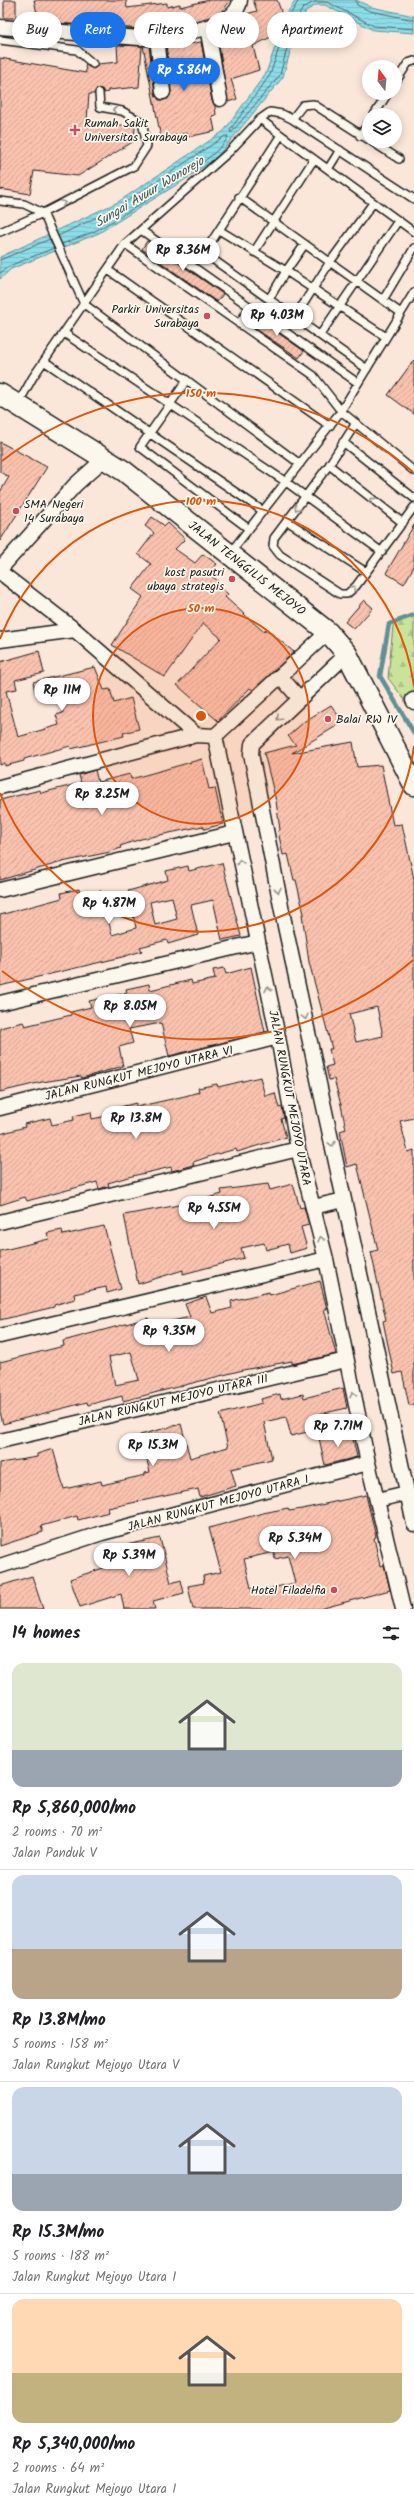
<!DOCTYPE html>
<meta charset="utf-8">
<style>
body{margin:0;font-family:Kalam,sans-serif;background:#f6f6f6;color:#202124;height:100vh;display:flex;flex-direction:column;font-size:15px;white-space:nowrap}
*{box-sizing:border-box;margin:0}
p{font-size:13px;color:#757577}
.icon{flex:none;width:22px;height:22px;fill:none;stroke:currentColor;stroke-width:2;stroke-linecap:round;stroke-linejoin:round}
.map{position:relative;height:1609px;overflow:hidden}
.side{display:flex;flex-direction:column;background:#fff;flex:1}
.side>*{flex:none}
.hud{position:absolute;left:12px;top:12px;width:390px;height:36px;display:flex;gap:8px}
.needle{width:26px;rotate:344deg}
.fabs{position:absolute;left:362px;top:60px;display:grid;gap:8px}
.fabs a{display:grid;place-items:center;width:40px;height:40px;border-radius:50%;background:#fff;box-shadow:0 2px 10px #0003;font-size:20px}
.price{position:absolute;translate:-50% -34px;padding:0 9px;border-radius:14px;background:#fff;color:#222;font-size:13px;line-height:26px;filter:drop-shadow(0 1px 2px #0008)}
.price::after{content:'';position:absolute;left:50%;top:24px;width:12px;height:9px;margin-left:-6px;background:inherit;clip-path:polygon(0 0,100% 0,50% 100%)}
.price.current{background:#1a73e8;color:#fff}
ul{padding:0;list-style:none}
li{display:grid;align-content:center;gap:8px;height:212px;padding:0 12px}
li+li{border-top:1px solid #e0e0e0}
li span{display:grid;place-items:center;height:124px;border-radius:12px;color:#555}
li>.icon{margin-inline-start:auto}
span .icon{width:72px;height:72px;fill:#fffc;stroke-width:1}
li b{font-size:17px}
h2{display:flex;justify-content:space-between;align-items:center;height:48px;padding:0 12px;font-size:17px}
.tag{padding:0 14px;border-radius:18px;background:#fff;box-shadow:0 2px 10px #0003;font-size:14px;line-height:36px}
.tag.current{background:#1a73e8;color:#fff}
.map>svg:first-child{display:block}
.forest{fill:url(#forest-firs);stroke:#73805b}
.water{fill:url(#water-rules);stroke:#609096}
.lines{fill:none;stroke-linecap:round;stroke-linejoin:round}
.shore{stroke:#49696e;stroke-width:1}
.stream{stroke:#609096;stroke-width:4.5}
.building{fill:url(#building-hatch);stroke:#1c1c1c;fill-rule:evenodd}
.lane-casing{stroke:#1c1c1c;stroke-width:10}
.street-casing{stroke:#1c1c1c;stroke-width:17}
.secondary-casing{stroke:#1c1c1c;stroke-width:23}
.lane{stroke:#fbf7ec;stroke-width:7}
.street{stroke:#fbf7ec;stroke-width:14}
.secondary{stroke:#fbf7ec;stroke-width:20}
.oneway{stroke:#97948e}
.ring{fill:none;stroke:#de560d;stroke-width:2}
.poi-dot{fill:#d1495b;stroke:#fbf7ec;stroke-width:1.5}
.labels{text-anchor:middle;stroke-width:3.5;stroke-linejoin:round;paint-order:stroke}
.poi-label{font-size:12px;fill:#1c1c1c;stroke:#fbf7ec;text-anchor:start}
.street-label{font-size:12px;fill:#1c1c1c;stroke:#fbf7ec}
.water-label{font-size:13px;font-style:italic;fill:#3e5659;stroke:#fbf7ec}
.centre{fill:#de560d;stroke:#fbf7ec;stroke-width:2}
.ring-label{font-size:12px;text-anchor:middle;font-weight:bold;fill:#de560d;stroke:#fbf7ec;stroke-width:3.5;stroke-linejoin:round;paint-order:stroke}
</style>
<div class="map">
<svg width="414" height="1609" viewBox="0 0 414 1609">
<defs>
<pattern id="forest-firs" width="22" height="20" patternUnits="userSpaceOnUse"><rect width="22" height="20" fill="#cae39a"/><path d="M5 1l3.5 6h-7zM16 11l3.5 6h-7z" fill="#adc284"/></pattern>
<pattern id="water-rules" width="6" height="5" patternUnits="userSpaceOnUse"><rect width="6" height="5" fill="#8ddde8"/><path d="M0 2.5h6" fill="none" stroke="#79bdc6"/></pattern>
<pattern id="building-hatch" width="6" height="6" patternUnits="userSpaceOnUse"><rect width="6" height="6" fill="#fac2ae"/><path d="M-1 1l2-2M0 6l6-6M5 7l2-2" fill="none" stroke="#d6a695"/></pattern>
</defs>
<rect width="100%" height="100%" fill="#fbe7d9"/>
<filter id="ink" filterUnits="userSpaceOnUse"><feTurbulence type="fractalNoise" baseFrequency=".025" numOctaves="2"/><feDisplacementMap in="SourceGraphic" scale="8" xChannelSelector="R" yChannelSelector="G"/><feConvolveMatrix kernelMatrix="1 2 1 2 8 2 1 2 1" color-interpolation-filters="sRGB"/></filter>
<g filter="url(#ink)">
<!-- forest -->
<path class="forest" d="M414,614V707H410L388,678L393,626Z"/>
<!-- water -->
<path class="water" d="M296,0H356L371,7L414,16V33L373,30L325,5H316L306,11L297,27L283,77L217,157L189,177L99,233L11,269L0,279V257L118,202L224,131L266,73L287,13Z"/>
<g class="lines">
<!-- shore -->
<path class="shore" d="M299,0L290,15L270,75L230,130L231,133L280,75L293,25L303,8L314,2H327L374,26L414,29
M356,0L357,5L370,11L414,20
M58,236L120,206L225,136H228C224,156 121,216 99,229C88,235 74,239 62,244
M0,260L50,239
M0,273L9,266L54,248"/>
<!-- stream -->
<path class="stream" d="M414,615L389,624L380,676L414,733"/>
</g>
<!-- building -->
<path class="building" d="M4,0H16V18H4Z
M34,0H126L127,8L167,3V7L180,4V7L209,0H231L222,11L210,17L180,25L140,29L115,27V25L104,27V23L87,25L52,23L50,15L38,18Z
M253,0H277L281,11L273,36L253,46L259,70L231,79L237,99L228,102L217,33L232,25L243,15L257,11Z
M189,40L190,44L201,42L212,101L215,106L216,115L212,116L215,131L188,137L187,133L161,138L143,46H149L155,93L159,100H164L168,99L171,91L166,44Z
M117,45L142,46L139,87L108,90V92L104,93L102,89H97L94,94H89L87,120L135,127L134,141L78,176L34,171L30,194L0,189V58L86,73L85,65L94,69L98,64L118,62Z
M147,241L223,294L217,302L142,249Z
M255,317L304,351L299,358L250,325Z
M414,360V414L388,395Z
M0,442L47,467L0,541V492L9,477L0,472Z
M152,517L165,526L168,523L185,539L175,549L195,563L203,554L217,564L209,574L218,581L216,584L228,594L225,597L264,632L266,629L294,652L253,690L250,688L218,721L177,685L221,638L203,623L165,677L112,645L143,597L132,589L151,564L138,554L154,533L145,526Z
M414,525V566L404,584L386,573Z
M364,600L373,608L354,629L345,622Z
M39,651L44,673L15,680L17,689L6,691L18,737L59,725L56,715L63,713L57,687L35,692L33,682L95,667L104,690L110,689L114,703L131,698L139,729L123,733L124,736L71,749L70,746L24,759V761L5,766V763L0,765V662Z
M331,705L343,722L292,753L353,742L357,767L381,765L393,825L402,824L414,879V1118L400,1121L408,1152L414,1150V1405H409L402,1372L394,1374L383,1321L386,1320L371,1252L378,1250L357,1164L347,1167L340,1131L346,1129L341,1105L334,1079L329,1080L326,1067L333,1065L329,1049H332L309,962L302,914H304L296,880H294L288,854L283,855L278,831L280,830L276,801L264,753L296,745L288,736L305,721ZM377,1007L383,1036L356,1042L349,1014Z
M202,759L209,789L215,788L223,824L204,829L203,826L141,839L120,846L121,848L110,852L62,862L0,880V800L40,790L41,793L81,783L79,775L95,770L98,782L130,774L131,779Z
M222,863L241,936L222,940L213,900L191,905L198,935L168,944L167,940L140,947L142,951L122,957L0,986V915L62,898L61,893L79,889L80,896L101,891L112,935L136,928L128,891L168,880L166,871L188,866L189,871ZM172,897L177,919L155,925L150,902Z
M251,967L265,1032L169,1056L161,1023L129,1029L133,1043L119,1047L123,1066L82,1078L81,1076L42,1082L0,1092V1028L23,1022L25,1026L71,1015V1012L91,1007L89,1001L127,993L126,989L149,984L150,990L191,980L192,984L215,979L213,970L224,968L226,974Z
M260,1077L265,1096L275,1093L279,1108L282,1107L284,1118L281,1119L286,1137L237,1152L236,1149L214,1155L193,1162L194,1165L172,1171L171,1167L128,1177L108,1183L109,1186L99,1189L97,1182L27,1201L25,1197L0,1205V1134L25,1127L24,1124L50,1118L52,1125L74,1120L73,1116L91,1112L92,1119L117,1114L116,1108L136,1103V1107L185,1096L199,1092L198,1088L217,1084L218,1087Z
M268,1184L270,1190L293,1184L300,1208L304,1207L309,1225L301,1227L307,1248L290,1253L288,1244L266,1250L264,1243L241,1248L244,1258L183,1274V1270L138,1284L124,1215L190,1203L222,1194L221,1190Z
M104,1226L121,1289L107,1293L106,1287L74,1294L75,1299L54,1305V1307L0,1320V1251L49,1239L47,1233L62,1230L63,1235Z
M320,1281L327,1309H324L336,1354L292,1364V1361L243,1370L123,1401L122,1396L88,1405L87,1402L3,1424L0,1412V1362L64,1346L63,1341L148,1318L150,1326L190,1317L185,1304L206,1297L212,1313L232,1308L231,1301L269,1292L270,1295ZM131,1352L139,1380L115,1385L109,1357Z
M343,1388L347,1408L320,1414L323,1428L291,1436L286,1417L264,1422L272,1459L231,1469L236,1486L200,1497L198,1489L108,1508L109,1512L78,1520L77,1516L41,1526L43,1532L0,1546V1463L37,1457V1454L53,1449L64,1489L101,1481L102,1485L145,1475V1473L150,1472L140,1435L181,1424L190,1458L228,1447L220,1414L262,1403L261,1399L280,1394L281,1399L303,1394L304,1398Z
M351,1430L357,1457L325,1465L319,1438Z
M366,1495L376,1537L374,1538L380,1566L384,1565L390,1590L320,1609H193L188,1586L204,1583L203,1576L221,1572L209,1528L263,1513L288,1508L289,1511L302,1509ZM274,1552L275,1559L288,1556L295,1583L252,1592L244,1559Z
M160,1538L171,1583L181,1580L184,1593L153,1601L155,1609H124L121,1594L80,1607L70,1579L106,1567L102,1550Z
M32,1576L43,1609H0V1586Z"/>
<g class="lines">
<defs>
<path id="lane" d="M0,40L77,50L93,64
M395,83L408,63L414,61
M374,115L388,93
M260,119L270,112L282,114L292,119L414,199
M292,119L303,105L313,104L399,159
M360,136L369,122
M328,169L340,150
M239,197L401,313
M0,201L24,204L43,213L134,166L147,146L142,122L122,111L100,107L99,93
M141,230L358,383
M219,230L286,271L269,299
M0,232L43,213L84,304L300,464
M125,244L229,152L260,119L281,135
M305,244L286,271L386,337
M254,252L314,159
M108,270L330,426
M383,300L414,248
M295,317L330,262L373,203
M239,324L250,307
M64,333L286,482L382,552
M320,335L398,221
M44,361L263,511
M367,369L204,253L281,135L414,232
M187,380L140,447L249,529
M18,404L33,377L125,244L313,375L341,411L414,471
M356,423L329,465L274,538L273,546L280,555L340,594H347L356,586L414,507
M343,442L414,498
M329,465L403,523
M287,521L366,572
M230,553L341,411L414,292"/>
<path id="street" d="M0,27L140,38C163,37 238,30 240,0
M207,27L220,99
M157,37L163,92
M0,569L75,485L104,459
M0,572L75,630L196,735L215,736
M328,632L215,736L278,1037L298,1149L326,1259L368,1463L403,1609
M0,640L75,630
M347,654L252,744L251,754L285,926L414,1524
M280,676L300,699
M413,700L414,702
M0,787L196,735
M0,890L234,833
M0,1003L258,942
M0,1108L278,1037
M313,1207L344,1200
M0,1222L298,1149
M0,1336L326,1259
M0,1441L346,1360
M377,1500L407,1493
M0,1566L102,1533L368,1463"/>
<path id="secondary" d="M0,394L124,471L328,632L347,654L414,785"/>
</defs>
<!-- lane casing -->
<use href="#lane" class="lane-casing"/>
<!-- street casing -->
<use href="#street" class="street-casing"/>
<!-- secondary casing -->
<use href="#secondary" class="secondary-casing"/>
<!-- lane -->
<use href="#lane" class="lane"/>
<!-- street -->
<use href="#street" class="street"/>
<!-- secondary -->
<use href="#secondary" class="secondary"/>
</g>
<!-- one-way arrows -->
<defs><path id="oneway-chevron" d="M-2-3.5L2.5 0L-2 3.5" fill="none" stroke-width="1.6" stroke-linecap="round" stroke-linejoin="round"/></defs>
<g class="oneway">
<use href="#oneway-chevron" transform="translate(115 110) rotate(-167)"/>
<use href="#oneway-chevron" transform="translate(63 203) rotate(-27)"/>
<use href="#oneway-chevron" transform="translate(372 500) rotate(-143)"/>
<use href="#oneway-chevron" transform="translate(297 508) rotate(127)"/>
<use href="#oneway-chevron" transform="translate(353 588) rotate(-45)"/>
<use href="#oneway-chevron" transform="translate(279 718) rotate(137)"/>
<use href="#oneway-chevron" transform="translate(240 862) rotate(-102)"/>
<use href="#oneway-chevron" transform="translate(278 890) rotate(79)"/>
<use href="#oneway-chevron" transform="translate(268 989) rotate(-102)"/>
<use href="#oneway-chevron" transform="translate(305 1017) rotate(78)"/>
<use href="#oneway-chevron" transform="translate(332 1144) rotate(78)"/>
<use href="#oneway-chevron" transform="translate(321 1239) rotate(-104)"/>
<use href="#oneway-chevron" transform="translate(353 1394) rotate(-102)"/>
</g>
</g>
<!-- distance rings -->
<circle cx="201" cy="716" r="108" fill="#de560d" fill-opacity=".12"/>
<g class="ring">
<circle cx="201" cy="716" r="108"/>
<path d="M414 746A215 215 0 0 1 0 793M0 639A215 215 0 0 1 414 686"/>
<path d="M413 960A323 323 0 0 1 2 971M2 461A323 323 0 0 1 413 472"/>
</g>
<!-- markers -->
<g class="poi-dot">
<path d="M73 124h4v4h4v4h-4v4h-4v-4h-4v-4h4z"/>
<circle cx="207" cy="316" r="4"/>
<circle cx="16" cy="511" r="4"/>
<circle cx="232" cy="579" r="4"/>
<circle cx="328" cy="719" r="4"/>
<circle cx="334" cy="1590" r="4"/>
</g>
<g class="labels">
<!-- poi labels -->
<g class="poi-label">
<text x="84" y="127">Rumah Sakit<tspan x="84" dy="14">Universitas Surabaya</tspan></text>
<text x="199" y="313" text-anchor="end">Parkir Universitas<tspan x="199" dy="14">Surabaya</tspan></text>
<text x="24" y="508">SMA Negeri<tspan x="24" dy="14">14 Surabaya</tspan></text>
<text x="224" y="576" text-anchor="end">kost pasutri<tspan x="224" dy="14">ubaya strategis</tspan></text>
<text x="336" y="723">Balai RW IV</text>
<text x="326" y="1594" text-anchor="end">Hotel Filadelfia</text>
</g>
<!-- street labels -->
<g class="street-label">
<text transform="translate(247 568) rotate(38)" y="4">JALAN TENGGILIS MEJOYO</text>
<text transform="translate(139 1073) rotate(-14)" y="4">JALAN RUNGKUT MEJOYO UTARA VI</text>
<text transform="translate(290 1098) rotate(79)" y="4">JALAN RUNGKUT MEJOYO UTARA</text>
<text transform="translate(173 1400) rotate(-13)" y="4">JALAN RUNGKUT MEJOYO UTARA III</text>
<text transform="translate(218 1503) rotate(-15)" y="4">JALAN RUNGKUT MEJOYO UTARA I</text>
</g>
<!-- water labels -->
<g class="water-label">
<text transform="translate(149 191) rotate(-31)" y="5">Sungai Avuur Wonorejo</text>
</g>
</g>
<circle cx="201" cy="716" r="6" class="centre"/>
<g class="ring-label">
<text x="201" y="397">150 m</text>
<text x="201" y="505">100 m</text>
<text x="201" y="612">50 m</text>
</g>
</svg>
<div class="fabs">
<a><svg class="needle" viewBox="-14 -14 28 28"><path d="M0-13l5 13h-10z" fill="#e53935"/><path d="M0 13l5-13h-10z" fill="#757577"/></svg></a>
<a><svg class="icon" aria-label="layers" viewBox="0 0 24 24"><path d="M12 4l9 5-9 5-9-5zM3 14l9 5 9-5"/></svg></a>
</div>
<b class="price current" style="left:184px;top:92px">Rp 5.86M</b>
<b class="price" style="left:183px;top:272px">Rp 8.36M</b>
<b class="price" style="left:277px;top:337px">Rp 4.03M</b>
<b class="price" style="left:62px;top:712px">Rp 11M</b>
<b class="price" style="left:102px;top:816px">Rp 8.25M</b>
<b class="price" style="left:109px;top:925px">Rp 4.87M</b>
<b class="price" style="left:130px;top:1028px">Rp 8.05M</b>
<b class="price" style="left:136px;top:1140px">Rp 13.8M</b>
<b class="price" style="left:214px;top:1230px">Rp 4.55M</b>
<b class="price" style="left:169px;top:1353px">Rp 9.35M</b>
<b class="price" style="left:338px;top:1448px">Rp 7.71M</b>
<b class="price" style="left:153px;top:1467px">Rp 15.3M</b>
<b class="price" style="left:295px;top:1560px">Rp 5.34M</b>
<b class="price" style="left:129px;top:1577px">Rp 5.39M</b>
<div class="hud">
<a class="tag">Buy</a>
<a class="tag current">Rent</a>
<a class="tag">Filters</a>
<a class="tag">New</a>
<a class="tag">Apartment</a>
</div>
</div>
<section class="side">
<h2>14 homes<svg class="icon" aria-label="filters" viewBox="0 0 24 24"><path d="M4 7h16M4 17h16"/><circle cx="9" cy="7" r="2"/><circle cx="15" cy="17" r="2"/></svg></h2>
<ul>
<li><span style="background:linear-gradient(#dfe7d0 70%,#9aa5b1 0)"><svg class="icon" aria-label="home" viewBox="0 0 24 24"><path d="M3 11l9-7 9 7M6 9v11h12V9"/></svg></span><div><b>Rp 5,860,000/mo</b><p>2 rooms · 70 m²</p><p>Jalan Panduk V</p></div></li>
<li><span style="background:linear-gradient(#c9d6e8 60%,#b9a48a 0)"><svg class="icon" aria-label="home" viewBox="0 0 24 24"><path d="M3 11l9-7 9 7M6 9v11h12V9"/></svg></span><div><b>Rp 13.8M/mo</b><p>5 rooms · 158 m²</p><p>Jalan Rungkut Mejoyo Utara V</p></div></li>
<li><span style="background:linear-gradient(#c9d6e8 70%,#9aa5b1 0)"><svg class="icon" aria-label="home" viewBox="0 0 24 24"><path d="M3 11l9-7 9 7M6 9v11h12V9"/></svg></span><div><b>Rp 15.3M/mo</b><p>5 rooms · 188 m²</p><p>Jalan Rungkut Mejoyo Utara I</p></div></li>
<li><span style="background:linear-gradient(#ffd9b3 60%,#c2b280 0)"><svg class="icon" aria-label="home" viewBox="0 0 24 24"><path d="M3 11l9-7 9 7M6 9v11h12V9"/></svg></span><div><b>Rp 5,340,000/mo</b><p>2 rooms · 64 m²</p><p>Jalan Rungkut Mejoyo Utara I</p></div></li>
</ul>
</section>
